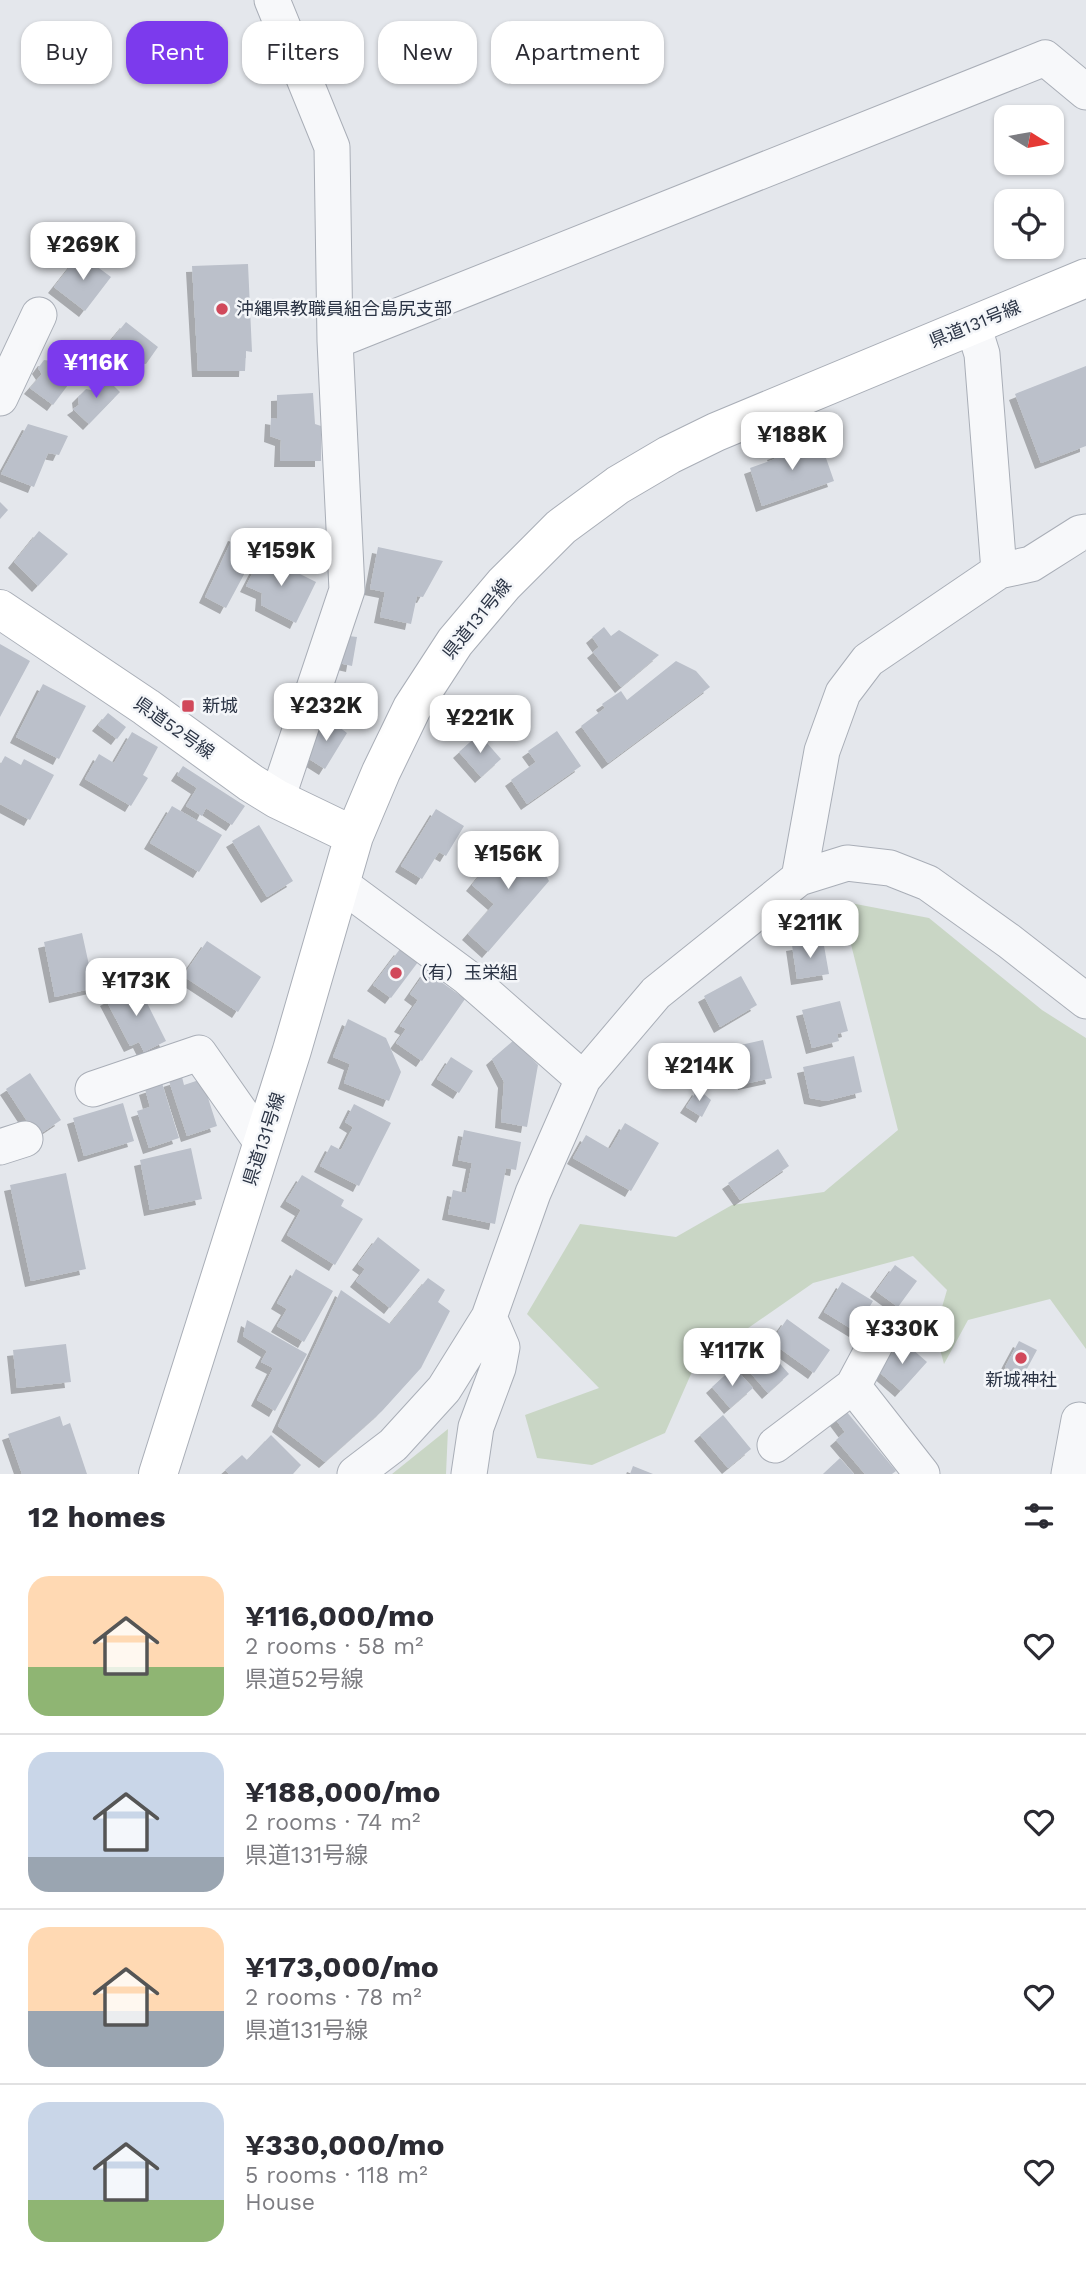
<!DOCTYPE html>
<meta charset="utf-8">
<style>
body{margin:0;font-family:"Work Sans","Noto Sans JP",sans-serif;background:#f2f2f3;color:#2b2b33;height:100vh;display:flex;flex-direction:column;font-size:26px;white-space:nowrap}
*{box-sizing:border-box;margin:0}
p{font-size:23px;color:#7c7c81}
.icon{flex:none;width:38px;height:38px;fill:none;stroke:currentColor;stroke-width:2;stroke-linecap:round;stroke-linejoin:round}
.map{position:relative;height:1474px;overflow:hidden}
.sheet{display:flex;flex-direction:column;background:#fff;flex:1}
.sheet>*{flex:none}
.top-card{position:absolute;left:21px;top:21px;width:700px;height:63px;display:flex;gap:14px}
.needle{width:46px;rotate:101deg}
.fabs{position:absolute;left:994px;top:105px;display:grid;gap:14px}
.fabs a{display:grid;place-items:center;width:70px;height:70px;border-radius:14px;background:#fff;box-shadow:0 2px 5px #0004;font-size:35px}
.price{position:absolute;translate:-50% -60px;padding:0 16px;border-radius:14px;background:#fff;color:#222;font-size:23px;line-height:46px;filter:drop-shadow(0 2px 4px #0008)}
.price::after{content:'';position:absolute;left:50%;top:42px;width:21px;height:16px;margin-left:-10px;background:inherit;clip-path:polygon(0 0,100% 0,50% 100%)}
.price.active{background:#7c3aed;color:#fff}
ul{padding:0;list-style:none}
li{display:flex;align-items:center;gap:21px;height:175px;padding:0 28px}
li+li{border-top:2px solid #e1e1e2}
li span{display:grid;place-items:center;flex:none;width:196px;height:140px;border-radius:21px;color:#555}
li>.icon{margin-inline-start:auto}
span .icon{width:84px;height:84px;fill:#fffc;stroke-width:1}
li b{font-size:30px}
h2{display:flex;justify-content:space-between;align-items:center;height:84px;padding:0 28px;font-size:30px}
.tag{padding:0 24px;border-radius:21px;background:#fff;box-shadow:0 2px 5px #0004;font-size:24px;line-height:63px}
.tag.active{background:#7c3aed;color:#fff}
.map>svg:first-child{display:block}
.green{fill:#c9d6c5}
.building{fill:#bbc0ca;filter:url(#shadow)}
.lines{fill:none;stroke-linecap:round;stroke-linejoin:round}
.minor-casing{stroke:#a9aeb7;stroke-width:37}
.secondary-casing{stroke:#a9aeb7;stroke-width:40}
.minor{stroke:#f7f8fa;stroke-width:35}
.secondary{stroke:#fff;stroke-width:38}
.poi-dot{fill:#d1495b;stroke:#f4f6f9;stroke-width:2.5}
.labels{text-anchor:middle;stroke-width:5;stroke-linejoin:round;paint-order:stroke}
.poi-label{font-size:18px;fill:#2b3445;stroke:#f4f6f9;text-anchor:start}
.street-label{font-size:18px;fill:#2b3445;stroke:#f4f6f9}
</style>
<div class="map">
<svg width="1086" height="1474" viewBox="0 0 1086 1474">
<defs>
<filter id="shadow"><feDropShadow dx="-6" dy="6" stdDeviation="0" flood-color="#0004"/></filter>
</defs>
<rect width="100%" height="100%" fill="#e4e7ec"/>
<!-- green -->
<path class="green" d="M840,901L929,918L1042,1010L1086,1038V1349L1050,1299L968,1320L944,1364L935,1331L947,1290L913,1256L813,1283L695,1365L665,1433L592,1465L537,1458L525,1415L599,1388L527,1314L580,1224L676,1237L732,1205L824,1192L898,1130Z
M448,1429L446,1474H392Z"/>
<!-- building -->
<path class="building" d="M80,254L111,277L85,311L54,287Z
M248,264L252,352L246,351L245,371H198L192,266Z
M126,322L158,347L146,364L136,362L125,376L107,363L112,348L108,344Z
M60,350L83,365L53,405L30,388L42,374L38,368L44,360L52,361Z
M1086,366V446L1041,463L1015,394Z
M106,378L120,392L89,424L73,409L79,405L78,397L86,389L91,390Z
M313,393L315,424L321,426V461H280L281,440L270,436L271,418L277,419V395Z
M28,424L68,436L59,455L48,453L34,487L1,474Z
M819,438L834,481L762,506L750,468L775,459L773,454Z
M0,502L8,510L0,519Z
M39,531L68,554L38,586L14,562Z
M234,535L246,538L244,545L256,552L226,608L205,597Z
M378,547L443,561L423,597L417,596L411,624L380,617L385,592L370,589Z
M262,555L316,582L296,623L261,605L262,593L246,586Z
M604,627L611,636L619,630L659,655L621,687L593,652L599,647L592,637Z
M349,636L357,637L352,666L339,663Z
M0,644L30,661L0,717Z
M676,661L696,671L710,687L608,763L581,726L605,708L602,704L621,691L627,700Z
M43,684L86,706L59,759L16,737Z
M331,687L363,699L356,722L323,712Z
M108,713L126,727L117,739L98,725Z
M325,716L347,733L325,769L306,757Z
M557,731L581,766L527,804L511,780L536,762L528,751Z
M132,732L158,747L143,775L148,778L131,806L85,779L99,754L114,763Z
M479,734L501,759L481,777L459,752Z
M5,756L21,765L24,759L54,775L30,820L0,804V765Z
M183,766L245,806L232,825L206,808L202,816L186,806L197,788L177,775Z
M172,806L222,835L199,872L150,843Z
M436,809L464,826L446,856L439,852L422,879L401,866Z
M259,825L293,881L267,897L232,841Z
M517,837L531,846L549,881L488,952L468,934L494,904L472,885L492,860L500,863Z
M82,933L94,988L55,997L44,942Z
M823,940L829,974L797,979L792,945Z
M207,941L261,977L238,1012L183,976Z
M400,949L418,962L391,998L373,985Z
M426,971L465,999L422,1061L396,1043L406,1029L400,1026L418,1000L410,994Z
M741,976L757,1005L720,1027L704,996Z
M137,983L166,1041L144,1052L139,1042L130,1046L106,1000Z
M840,1001L848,1031L837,1034L839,1041L812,1048L802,1010Z
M348,1019L386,1038L401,1072L389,1101L344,1083L350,1064L333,1057Z
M514,1040L538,1065L527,1127L501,1122L504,1082L492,1059Z
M763,1040L772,1078L744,1084L736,1046Z
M854,1056L862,1092L826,1101L810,1098L803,1067Z
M451,1057L473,1071L459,1093L437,1079Z
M30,1073L61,1120L37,1136L6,1089Z
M182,1077L184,1085L202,1079L217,1126L187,1136L169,1081Z
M162,1083L179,1138L149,1148L137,1111L150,1107L145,1089Z
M698,1089L711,1100L702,1117L686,1107Z
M123,1103L134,1141L84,1156L73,1118Z
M354,1104L391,1123L359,1186L320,1166L331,1145L341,1150L353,1127L345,1122Z
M625,1123L659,1143L631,1191L573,1158L586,1135L610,1149Z
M464,1130L521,1142L516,1170L506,1168L495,1224L448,1214L453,1190L466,1193L472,1163L458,1160Z
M191,1148L202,1199L150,1210L140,1160Z
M778,1149L789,1166L740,1200L728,1183Z
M66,1173L86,1269L31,1281L10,1185Z
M302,1175L344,1200L341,1206L363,1219L335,1265L287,1235L301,1210L286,1201Z
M378,1237L420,1270L390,1308L356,1281L365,1269L358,1264Z
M895,1265L917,1281L898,1307L876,1291Z
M296,1269L333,1291L304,1342L277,1326L287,1309L277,1303Z
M428,1278L445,1290L438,1302L450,1311L421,1368L382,1411L325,1462L278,1426L341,1290L390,1324Z
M842,1282L873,1301L855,1331L824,1312Z
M787,1319L830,1350L814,1373L771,1342Z
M247,1320L307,1354L275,1411L257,1400L273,1368L261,1362L267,1351L243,1336Z
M754,1334L789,1374L768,1393L733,1353Z
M903,1341L927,1362L901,1391L878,1371Z
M1019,1341L1037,1350L1023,1376L1005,1367Z
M66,1344L71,1382L17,1388L13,1350Z
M734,1367L753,1388L730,1408L712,1387Z
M846,1411L896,1471L892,1474H865L836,1440L845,1432L836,1420Z
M723,1415L751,1449L728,1468L700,1435Z
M60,1416L63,1426L70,1423L87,1474H22L8,1434Z
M271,1435L301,1465L293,1474H229L225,1470L242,1455L247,1460Z
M840,1458L854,1474H823Z
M633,1466L653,1474H630Z"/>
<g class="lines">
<defs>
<path id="minor" d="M272,0L332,147L335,341L347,590L277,799
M973,325L982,354L999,571
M335,341L1045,58L1086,92
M0,398L39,315
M799,878L822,751L843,693L868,660L999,571L1031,564L1080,533L1086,532
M341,884L468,978L583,1079
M93,1089L199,1053L262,1143
M0,1147L25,1139
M853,1386L922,1474
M775,1445L853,1386L883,1330
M355,1474L393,1445L444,1389L489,1317L533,1193L583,1079L656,993L799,878L847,863L890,868L928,883L1009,941L1086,1001
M469,1474L476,1427L498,1368L502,1347L489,1317
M1069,1474L1079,1420"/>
<path id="secondary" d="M0,609L146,707L251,783L277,799L354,836
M158,1474L292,1050L354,836L381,772L412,708L455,642L504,584L561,527L618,485L669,455L716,432L1086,278"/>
</defs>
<!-- minor casing -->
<use href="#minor" class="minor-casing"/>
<!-- secondary casing -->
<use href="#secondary" class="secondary-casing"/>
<!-- minor -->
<use href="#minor" class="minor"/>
<!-- secondary -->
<use href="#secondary" class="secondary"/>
</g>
<!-- markers -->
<g class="poi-dot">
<circle cx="222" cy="309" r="7"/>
<rect x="181" y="699" width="14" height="14" rx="3.5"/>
<circle cx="396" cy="973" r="7"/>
<circle cx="1021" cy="1358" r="7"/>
</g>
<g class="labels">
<!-- poi labels -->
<g class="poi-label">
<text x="236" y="315">沖縄県教職員組合島尻支部</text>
<text x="202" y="712">新城</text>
<text x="410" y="979">（有）玉栄組</text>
<text x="1021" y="1386" text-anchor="middle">新城神社</text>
</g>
<!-- street labels -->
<g class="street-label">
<text transform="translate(975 324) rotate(-22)" y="6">県道131号線</text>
<text transform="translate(477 619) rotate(-51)" y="6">県道131号線</text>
<text transform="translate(174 728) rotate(35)" y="6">県道52号線</text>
<text transform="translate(264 1139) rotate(-72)" y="6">県道131号線</text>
</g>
</g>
</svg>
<div class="fabs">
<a><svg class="needle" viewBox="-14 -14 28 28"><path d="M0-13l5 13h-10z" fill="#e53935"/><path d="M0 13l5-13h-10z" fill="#7c7c81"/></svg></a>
<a><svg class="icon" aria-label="locate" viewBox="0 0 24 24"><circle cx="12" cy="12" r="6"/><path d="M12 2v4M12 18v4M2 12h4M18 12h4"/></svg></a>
</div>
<b class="price" style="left:83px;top:282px">¥269K</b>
<b class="price active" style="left:96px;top:400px">¥116K</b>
<b class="price" style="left:792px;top:472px">¥188K</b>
<b class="price" style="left:281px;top:588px">¥159K</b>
<b class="price" style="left:326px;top:743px">¥232K</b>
<b class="price" style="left:480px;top:755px">¥221K</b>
<b class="price" style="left:508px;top:891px">¥156K</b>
<b class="price" style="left:810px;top:960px">¥211K</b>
<b class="price" style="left:136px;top:1018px">¥173K</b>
<b class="price" style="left:699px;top:1103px">¥214K</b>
<b class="price" style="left:902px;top:1366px">¥330K</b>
<b class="price" style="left:732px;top:1388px">¥117K</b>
<div class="top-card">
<a class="tag">Buy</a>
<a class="tag active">Rent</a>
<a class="tag">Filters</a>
<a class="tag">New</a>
<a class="tag">Apartment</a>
</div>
</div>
<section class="sheet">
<h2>12 homes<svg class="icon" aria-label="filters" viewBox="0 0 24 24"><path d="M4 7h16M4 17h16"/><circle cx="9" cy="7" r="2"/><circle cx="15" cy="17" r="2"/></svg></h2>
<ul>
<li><span style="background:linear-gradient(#ffd9b3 65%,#8fb573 0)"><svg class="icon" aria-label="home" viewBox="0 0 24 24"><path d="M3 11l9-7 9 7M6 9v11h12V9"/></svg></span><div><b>¥116,000/mo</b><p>2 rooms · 58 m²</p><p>県道52号線</p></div><svg class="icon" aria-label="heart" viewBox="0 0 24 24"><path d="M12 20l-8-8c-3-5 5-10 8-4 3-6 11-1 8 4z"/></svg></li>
<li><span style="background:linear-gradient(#c9d6e8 75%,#9aa5b1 0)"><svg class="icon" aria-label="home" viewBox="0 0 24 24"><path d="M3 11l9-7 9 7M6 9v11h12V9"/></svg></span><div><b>¥188,000/mo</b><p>2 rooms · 74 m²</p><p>県道131号線</p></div><svg class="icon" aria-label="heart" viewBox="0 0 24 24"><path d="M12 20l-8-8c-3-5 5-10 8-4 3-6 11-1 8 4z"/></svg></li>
<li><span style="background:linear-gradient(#ffd9b3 60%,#9aa5b1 0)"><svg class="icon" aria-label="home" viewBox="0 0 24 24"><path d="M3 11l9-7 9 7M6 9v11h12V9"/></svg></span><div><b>¥173,000/mo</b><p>2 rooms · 78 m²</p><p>県道131号線</p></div><svg class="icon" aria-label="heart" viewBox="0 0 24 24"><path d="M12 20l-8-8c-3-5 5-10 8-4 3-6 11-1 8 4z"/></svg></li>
<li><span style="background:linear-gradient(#c9d6e8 70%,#8fb573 0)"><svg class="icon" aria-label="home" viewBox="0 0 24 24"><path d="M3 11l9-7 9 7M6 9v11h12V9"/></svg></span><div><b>¥330,000/mo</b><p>5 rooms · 118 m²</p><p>House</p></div><svg class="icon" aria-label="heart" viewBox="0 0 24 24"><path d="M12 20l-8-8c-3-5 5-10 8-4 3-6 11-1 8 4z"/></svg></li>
</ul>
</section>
